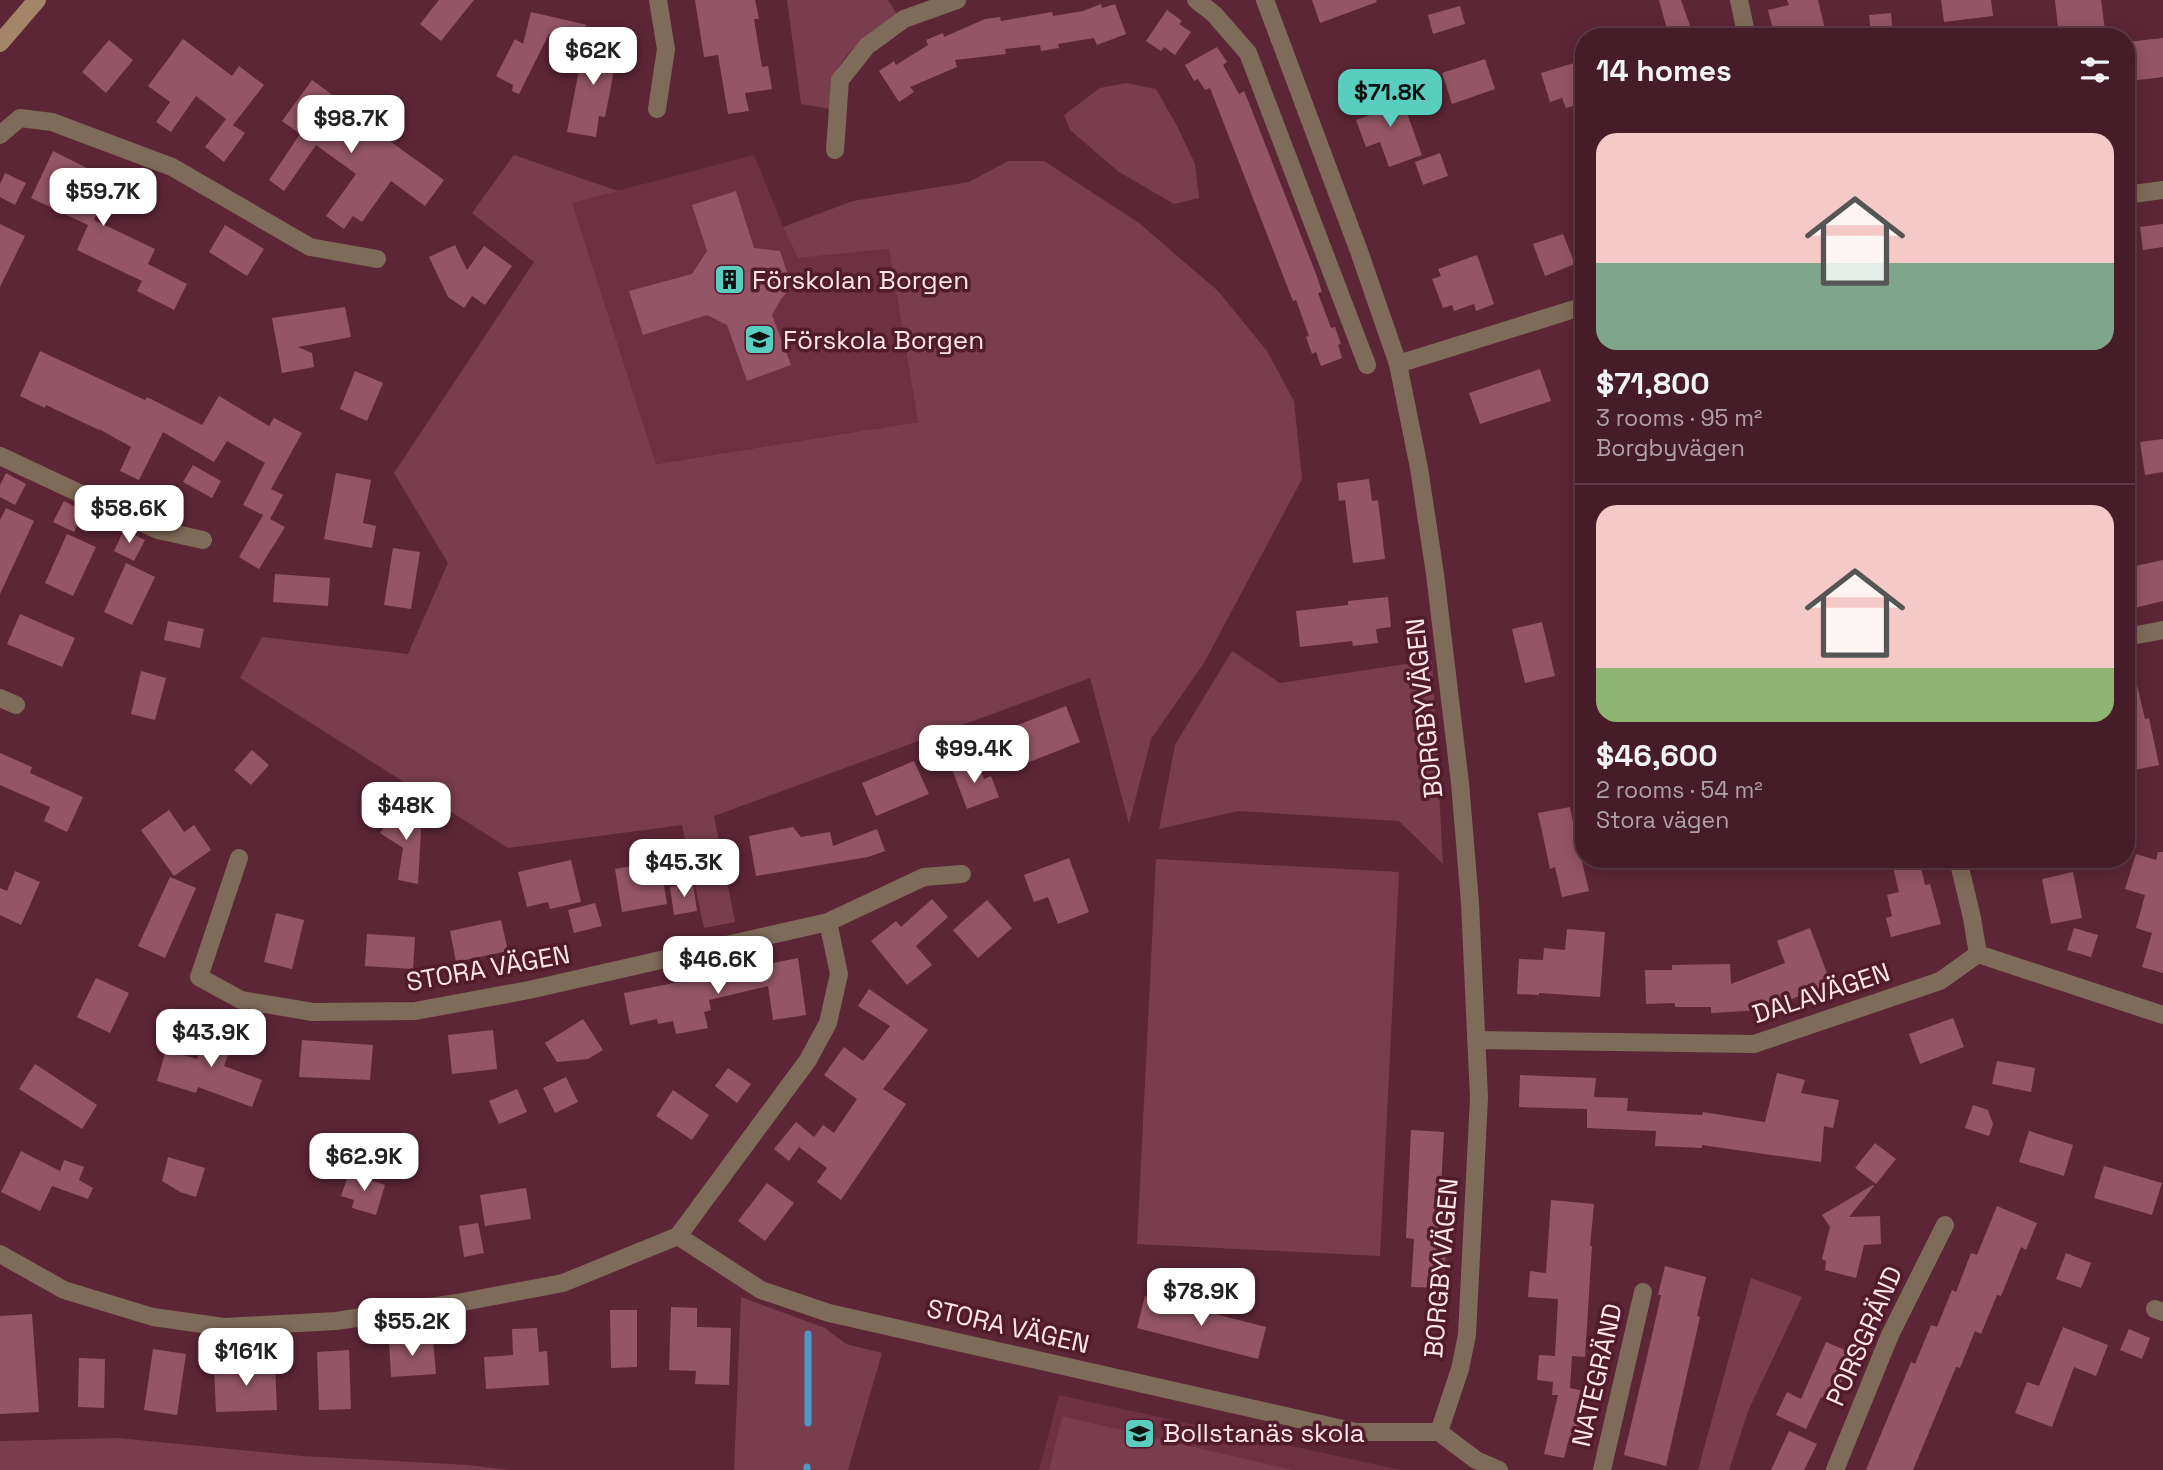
<!DOCTYPE html>
<meta charset="utf-8">
<style>
body{margin:0;font-family:"Space Grotesk",sans-serif;background:#502935;color:#f1f3f6;height:100vh;display:flex;flex-direction:column;font-size:26px;white-space:nowrap}
*{box-sizing:border-box;margin:0}
p{font-size:23px;color:#b0a1a8}
.icon{flex:none;width:38px;height:38px;fill:none;stroke:currentColor;stroke-width:2;stroke-linecap:round;stroke-linejoin:round}
.map{position:relative;flex:1;overflow:hidden}
.drawer{position:absolute;left:1575px;top:28px;width:560px;height:840px;display:flex;flex-direction:column;background:#461c29;border-radius:28px;box-shadow:0 4px 18px #0003,0 0 0 2px #5e3a46}
.drawer>*{flex:none}
.price{position:absolute;translate:-50% -60px;padding:0 16px;border-radius:14px;background:#fff;color:#222;font-size:23px;line-height:46px;filter:drop-shadow(0 2px 4px #0008)}
.price::after{content:'';position:absolute;left:50%;top:42px;width:21px;height:16px;margin-left:-10px;background:inherit;clip-path:polygon(0 0,100% 0,50% 100%)}
.price.on{background:#59cebe;color:#111}
ul{padding:0;list-style:none}
li{display:grid;align-content:center;gap:14px;height:371px;padding:0 21px}
li+li{border-top:2px solid #5e3a46}
li span{display:grid;place-items:center;height:217px;border-radius:21px;color:#555}
li>.icon{margin-inline-start:auto}
span .icon{width:126px;height:126px;fill:#fffc;stroke-width:1}
li b{font-size:30px}
h2{display:flex;justify-content:space-between;align-items:center;height:84px;padding:0 21px;font-size:30px}
.map>svg:first-child{display:block}
.built{fill:#6e3143}
.green{fill:#793d4e}
.lines{fill:none;stroke-linecap:round;stroke-linejoin:round}
.stream{stroke:#4c98c6;stroke-width:7}
.building{fill:#945666}
.street{stroke:#7f6b59;stroke-width:18}
.secondary{stroke:#a58568;stroke-width:18}
.labels{text-anchor:middle;stroke-width:7;stroke-linejoin:round;paint-order:stroke}
.poi-label{font-size:26px;fill:#fce6eb;stroke:#521b2c;text-anchor:start}
.street-label{font-size:26px;fill:#fce6eb;stroke:#521b2c}
</style>
<div class="map">
<svg width="2163" height="1470" viewBox="0 0 2163 1470">
<rect width="100%" height="100%" fill="#5d2637"/>
<!-- built -->
<path class="built" d="M754,155L783,226L798,258L889,249L918,422L655,464L571,203Z
M1059,1395L1401,1470H1039Z"/>
<!-- green -->
<path class="green" d="M787,0H888L897,14C877,29 853,44 839,66C831,78 831,95 830,109L801,104Z
M1126,83L1156,89L1177,126L1195,164L1199,198L1174,204L1119,172L1070,130L1064,115L1100,88Z
M514,155L618,191L572,203L656,464L918,422L889,249L798,258L783,227L853,201L969,182L1008,161H1044L1139,223L1218,291L1267,351L1294,401L1302,479L1204,663L1151,739L1129,824L1090,678L714,816L735,922L704,928L682,825L508,848L240,678L262,637L408,654L448,563L394,473L534,262L472,213Z
M1232,651L1280,683L1432,660L1443,864L1399,821L1238,811L1159,829L1175,745Z
M1156,859L1399,872L1380,1256L1137,1244Z
M1751,1278L1802,1297L1748,1411L1729,1470H1698Z
M741,1297L825,1328L846,1344L882,1353L848,1470H734Z
M1062,1416L1292,1470H1049Z
M117,1438L302,1456L468,1465L511,1470H0V1441Z"/>
<g class="lines">
<!-- stream -->
<path class="stream" d="M808,1423V1334
M807,1470V1467"/>
</g>
<!-- building -->
<path class="building" d="M439,0H474L441,41L420,24Z
M695,0H755L759,19H754L762,67L768,66L772,89L745,93L749,111L728,114L718,55L704,57Z
M1312,0H1376L1377,2L1320,23Z
M1659,0H1681L1694,37H1669Z
M1787,0H1818L1825,29L1794,37H1775L1768,10L1789,5Z
M1941,0H1991L1993,16L1944,22Z
M2055,0H2101L2106,37H2059Z
M1101,4L1102,8L1115,4L1126,34L1097,45L1094,38L1058,44L1059,48L1041,51L1040,45L1005,49L1006,54L955,60L957,67L910,87L914,92L899,102L879,71L894,61L896,65L928,45L926,40L943,33L944,37L985,19L1000,17L1001,21L1052,12L1053,16L1083,11Z
M1460,6L1465,24L1433,34L1428,15Z
M1167,10L1182,21L1179,24L1191,32L1175,55L1164,47L1161,51L1146,41Z
M531,12L587,25L569,39L549,34L519,94L512,91L513,85L496,76L515,39L523,44Z
M1891,13L1893,37H1871L1869,15Z
M2163,38V77L2130,81L2129,78L2126,79V42Z
M183,39L232,76L239,66L264,85L233,125L245,133L224,162L205,147L226,119L196,96L171,132L156,122L170,102L148,86Z
M585,39L619,45L605,117L599,116L596,137L567,132Z
M109,40L133,60L106,93L82,72Z
M1217,47L1227,62L1223,65L1239,94L1244,91L1251,108L1316,274L1322,292L1318,293L1331,328L1335,327L1341,344L1338,345L1342,358L1321,366L1316,352L1312,354L1306,337L1309,336L1296,300L1293,301L1210,88L1205,90L1198,79L1194,81L1185,65Z
M1485,59L1495,89L1452,104L1442,73Z
M1584,60V103L1566,108L1562,98L1550,102L1541,73Z
M312,80L386,134L384,137L444,180L425,206L391,181L362,222L353,216L344,229L326,216L356,174L316,145L284,191L269,180L300,134L282,121Z
M1399,91L1422,155L1389,167L1380,142L1366,147L1356,120L1370,115L1365,103Z
M53,151L91,170L88,175L109,185L94,220L155,249L148,264L187,284L174,310L137,291L142,281L77,250L88,225L31,198Z
M1440,153L1448,176L1423,185L1415,162Z
M5,173L26,183L15,205L0,197V184Z
M736,191L754,248L780,251L792,287L781,299L772,315L791,365L747,381L727,325L707,315L643,335L629,291L692,274L707,251L692,205Z
M0,224L25,236L0,287Z
M2163,224V247L2143,250L2140,227Z
M225,225L264,249L247,276L209,252Z
M1563,234L1575,264L1545,276L1533,244Z
M455,245L467,270L484,246L512,266L485,305L472,296L464,308L448,297L429,257Z
M1477,255L1494,304L1476,311L1474,304L1454,311L1452,305L1443,308L1432,279L1441,276L1438,269Z
M345,307L351,337L298,347L312,353L314,367L282,373L272,318Z
M40,351L145,400L147,397L202,425L219,396L269,426L274,418L302,433L271,489L283,495L270,519L285,527L259,569L239,557L263,515L243,505L265,463L227,441L214,462L163,432L139,480L120,471L131,447L99,429V430L46,405L45,408L20,396Z
M1540,369L1551,401L1480,424L1469,393Z
M355,371L383,383L367,421L340,409Z
M2163,439V472L2145,475L2140,442Z
M193,465L221,481L212,498L183,482Z
M6,473L26,484L15,505L0,497V485Z
M336,473L371,480L363,523L376,526L372,548L324,539Z
M1369,479L1372,501L1378,500L1385,559L1353,563L1345,500L1339,501L1337,483Z
M64,501L84,511L74,532L53,522Z
M6,508L34,521L0,594V520Z
M124,530L145,540L134,561L114,551Z
M67,534L96,547L73,596L45,583Z
M393,548L420,552L411,609L384,605Z
M2163,560V601L2126,610V568Z
M126,563L155,577L132,625L104,612Z
M275,574L330,578L328,606L273,602Z
M1388,597L1391,627L1376,629L1378,643L1353,646L1352,641L1300,647L1296,611L1348,605V601Z
M20,614L75,638L62,667L7,644Z
M168,621L204,629L200,648L164,640Z
M1542,622L1555,676L1525,683L1512,629Z
M141,671L166,678L155,720L131,714Z
M2134,672L2145,719L2149,718L2159,765L2129,771L2126,757V673Z
M1066,706L1080,742L1022,765L1008,729Z
M252,750L269,765L251,785L234,770Z
M0,753L32,767L30,773L83,797L67,832L44,821L50,807L0,785Z
M976,759L984,779L991,776L999,797L967,809L952,769Z
M914,761L929,794L876,816L862,783Z
M396,807L409,815L410,812L422,813L418,884L398,880L403,848L380,833Z
M1570,807L1575,832L1584,830L1582,862L1589,891L1562,897L1555,867L1550,869L1538,813Z
M169,810L184,832L194,825L211,850L174,876L141,830Z
M793,827L801,837L830,832L833,846L877,829L885,851L868,857L756,876L749,836Z
M2158,852H2163V973L2142,967L2152,933L2136,928L2145,895L2125,889L2136,854L2156,860Z
M1069,858L1089,912L1058,924L1048,897L1034,902L1024,875Z
M1891,859H1919L1925,885L1930,884L1941,924L1891,937L1886,918L1892,916L1887,895L1899,892Z
M571,860L581,902L550,909L548,902L527,907L518,872Z
M660,861L667,904L622,912L615,869Z
M15,871L40,882L21,925L0,915V888L7,891Z
M2073,872L2082,918L2051,924L2042,879Z
M170,877L196,888L165,958L138,946Z
M693,883L697,911L674,915L670,887Z
M932,899L948,917L916,946L932,965L907,985L871,941L896,921L901,927Z
M987,900L1012,928L978,958L953,930Z
M595,903L602,926L574,933L568,910Z
M276,913L304,920L292,969L264,962Z
M501,920L508,951L456,962L450,931Z
M1810,928L1831,984L1763,1010L1711,1013V1007H1675V1003L1646,1004L1645,970H1672V965L1730,964L1731,984L1785,963L1777,941Z
M2074,928L2098,935L2091,957L2067,950Z
M1567,929L1605,932L1600,997L1539,993V995L1517,994L1519,959L1543,960L1544,948L1565,950Z
M367,934L415,937L413,969L365,966Z
M798,958L806,1015L773,1020L768,986L709,1000L711,1010L704,1012L708,1028L676,1034L673,1021L658,1024L657,1019L630,1025L624,993Z
M96,978L129,993L110,1033L77,1017Z
M869,989L928,1030L883,1089L906,1104L841,1200L817,1182L827,1168L799,1147L789,1161L774,1149L796,1122L814,1137L823,1125L834,1133L857,1099L824,1075L844,1047L863,1061L890,1026L858,1006Z
M1953,1018L1964,1047L1920,1064L1909,1034Z
M583,1019L603,1050L588,1059L557,1062L545,1043Z
M210,1021L237,1029L224,1066L262,1080L252,1107L198,1087L196,1093L157,1081L166,1050L197,1059Z
M493,1030L497,1069L452,1074L448,1035Z
M302,1040L373,1045L370,1080L299,1077Z
M1997,1061L2035,1068L2031,1092L1992,1084Z
M35,1064L97,1105L82,1129L19,1089Z
M728,1068L751,1084L737,1103L715,1086Z
M1777,1073L1805,1080L1801,1093L1839,1100L1833,1128L1824,1126L1821,1162L1702,1145V1148L1655,1146L1656,1131L1587,1128V1109L1519,1107L1520,1075L1596,1078L1594,1097L1628,1098L1627,1111L1702,1115L1703,1112L1765,1122Z
M566,1077L578,1102L555,1113L543,1088Z
M517,1089L527,1112L499,1124L489,1101Z
M673,1090L709,1115L692,1140L656,1116Z
M1973,1105L1988,1110L1993,1124L1989,1136L1965,1128Z
M1411,1130L1444,1132L1439,1224L1447,1225L1444,1288L1411,1287L1414,1239L1406,1238Z
M2029,1131L2073,1145L2064,1176L2019,1162Z
M1875,1143L1896,1159L1876,1184L1855,1168Z
M21,1151L60,1171L64,1160L84,1167L79,1180L93,1188L88,1199L52,1186L40,1211L1,1192Z
M168,1157L205,1168L196,1197L180,1192L162,1181Z
M2104,1166L2162,1183L2152,1215L2094,1198Z
M349,1173L385,1185L376,1215L352,1208L354,1200L341,1196Z
M767,1183L794,1203L765,1241L738,1221Z
M1873,1185L1874,1186L1849,1217L1880,1216L1881,1244L1864,1245L1856,1278L1825,1270L1826,1261L1822,1259L1830,1227L1822,1215Z
M526,1188L531,1219L485,1226L480,1195Z
M1551,1200L1594,1204L1590,1246H1592L1585,1357L1572,1356L1570,1388L1589,1392L1577,1444L1568,1442L1564,1458L1544,1454L1558,1395H1552L1553,1382L1537,1380L1539,1355L1555,1356L1558,1299L1528,1297L1530,1271L1546,1273Z
M1997,1206L2037,1223L2026,1250L2021,1247L2001,1296L1997,1295L1981,1334L1975,1331L1960,1368L1956,1367L1913,1470H1866L1911,1362L1915,1364L1931,1325L1937,1327L1952,1290L1956,1292L1971,1253L1977,1255Z
M478,1223L484,1253L464,1257L459,1226Z
M2066,1253L2091,1263L2081,1288L2056,1279Z
M1665,1266L1706,1277L1697,1316L1700,1317L1691,1357L1666,1466L1624,1455L1652,1335L1661,1295H1658Z
M1145,1296L1266,1327L1258,1359L1137,1328Z
M671,1307L697,1308V1327L731,1328L729,1385L695,1384L696,1371L669,1370Z
M610,1310H637V1367L611,1368Z
M32,1314L39,1412L0,1414V1316Z
M2063,1327L2108,1345L2096,1376L2074,1367L2052,1427L2015,1413L2027,1382L2039,1386Z
M537,1328L539,1352L547,1351L549,1385L486,1389L484,1357L513,1355L512,1329Z
M2129,1329L2150,1338L2142,1359L2120,1350Z
M433,1339L436,1374L391,1377L389,1341Z
M1826,1342L1854,1354L1832,1402L1821,1397L1806,1429L1776,1415L1787,1392L1801,1399Z
M153,1349L186,1354L177,1415L144,1410Z
M349,1350L351,1409L319,1410L317,1352Z
M79,1358L105,1359L104,1408L78,1407Z
M275,1363L277,1410L216,1412L214,1366Z
M1789,1431L1817,1444L1804,1470H1771Z"/>
<g class="lines">
<!-- street -->
<path class="street" d="M1196,0L1214,14L1248,53L1367,365
M1265,0L1360,254L1398,364L1419,468L1435,574L1460,783L1470,903L1479,1098L1467,1335L1460,1369L1439,1432
M1739,0L1747,37
M657,109L666,49L658,0
M0,135L20,118L52,122L172,167L310,247L377,259
M835,150L840,80L867,46L904,19L957,0
M2126,195L2163,190
M1398,364L1584,306
M0,456L158,530L203,540
M2126,637L2163,630
M0,698L16,705
M239,858L199,977L241,1000L313,1012L415,1011L529,990L828,922
M1958,859L1972,918L1978,954
M1476,1040L1754,1044L1940,981L1978,954L2163,1015
M678,1236L808,1060L828,1023L839,974L828,922L924,877L962,874
M0,1254L64,1290L153,1317L224,1327L336,1321L457,1303L563,1283L678,1236L761,1290L829,1313L1356,1432H1439L1476,1460L1499,1470
M2155,1309L2163,1312
M1602,1470L1643,1292
M1835,1470L1890,1335L1945,1225"/>
<!-- secondary -->
<path class="secondary" d="M0,43L37,0"/>
</g>
<!-- icons -->
<defs>
<symbol id="building-square" viewBox="-11 -11 22 22"><rect x="-9" y="-9" width="18" height="18" rx="4" fill="#59cebe" stroke="#521b2c"/><path d="M-4-6H4V6H1V3H-1V6H-4ZM-2.5-4.3h1.7v1.8h-1.7ZM.8-4.3h1.7v1.8H.8ZM-2.5-1h1.7V.8h-1.7ZM.8-1h1.7V.8H.8Z" fill="#111"/></symbol>
<symbol id="school-square" viewBox="-11 -11 22 22"><rect x="-9" y="-9" width="18" height="18" rx="4" fill="#59cebe" stroke="#521b2c"/><path d="M0-5L7-2L0 1L-7-2ZM-4 1L0 2.5L4 1V4Q0 6-4 4Z" fill="#111"/></symbol>
</defs>
<g fill-rule="evenodd">
<use href="#building-square" x="712" y="262" width="35" height="35"/>
<use href="#school-square" x="742" y="322" width="35" height="35"/>
<use href="#school-square" x="1122" y="1416" width="35" height="35"/>
</g>
<g class="labels">
<!-- poi labels -->
<g class="poi-label">
<text x="752" y="289">Förskolan Borgen</text>
<text x="783" y="349">Förskola Borgen</text>
<text x="1163" y="1442">Bollstanäs skola</text>
</g>
<!-- street labels -->
<g class="street-label">
<text transform="translate(1424 708) rotate(-96)" y="9">BORGBYVÄGEN</text>
<text transform="translate(488 968) rotate(-10)" y="9">STORA VÄGEN</text>
<text transform="translate(1821 993) rotate(-18)" y="9">DALAVÄGEN</text>
<text transform="translate(1441 1268) rotate(-85)" y="9">BORGBYVÄGEN</text>
<text transform="translate(1008 1326) rotate(13)" y="9">STORA VÄGEN</text>
<text transform="translate(1864 1336) rotate(-66)" y="9">PORSGRÄND</text>
<text transform="translate(1597 1375) rotate(-77)" y="9">NATEGRÄND</text>
</g>
</g>
</svg>
<b class="price" style="left:593px;top:87px">$62K</b>
<b class="price on" style="left:1390px;top:129px">$71.8K</b>
<b class="price" style="left:351px;top:155px">$98.7K</b>
<b class="price" style="left:103px;top:228px">$59.7K</b>
<b class="price" style="left:129px;top:545px">$58.6K</b>
<b class="price" style="left:974px;top:785px">$99.4K</b>
<b class="price" style="left:406px;top:842px">$48K</b>
<b class="price" style="left:684px;top:899px">$45.3K</b>
<b class="price" style="left:718px;top:996px">$46.6K</b>
<b class="price" style="left:211px;top:1069px">$43.9K</b>
<b class="price" style="left:364px;top:1193px">$62.9K</b>
<b class="price" style="left:1201px;top:1328px">$78.9K</b>
<b class="price" style="left:412px;top:1358px">$55.2K</b>
<b class="price" style="left:246px;top:1388px">$161K</b>
<section class="drawer">
<h2>14 homes<svg class="icon" aria-label="filters" viewBox="0 0 24 24"><path d="M4 7h16M4 17h16"/><circle cx="9" cy="7" r="2"/><circle cx="15" cy="17" r="2"/></svg></h2>
<ul>
<li><span style="background:linear-gradient(#f6c9c9 60%,#7fa58c 0)"><svg class="icon" aria-label="home" viewBox="0 0 24 24"><path d="M3 11l9-7 9 7M6 9v11h12V9"/></svg></span><div><b>$71,800</b><p>3 rooms · 95 m²</p><p>Borgbyvägen</p></div></li>
<li><span style="background:linear-gradient(#f6c9c9 75%,#8fb573 0)"><svg class="icon" aria-label="home" viewBox="0 0 24 24"><path d="M3 11l9-7 9 7M6 9v11h12V9"/></svg></span><div><b>$46,600</b><p>2 rooms · 54 m²</p><p>Stora vägen</p></div></li>
</ul>
</section>
</div>
